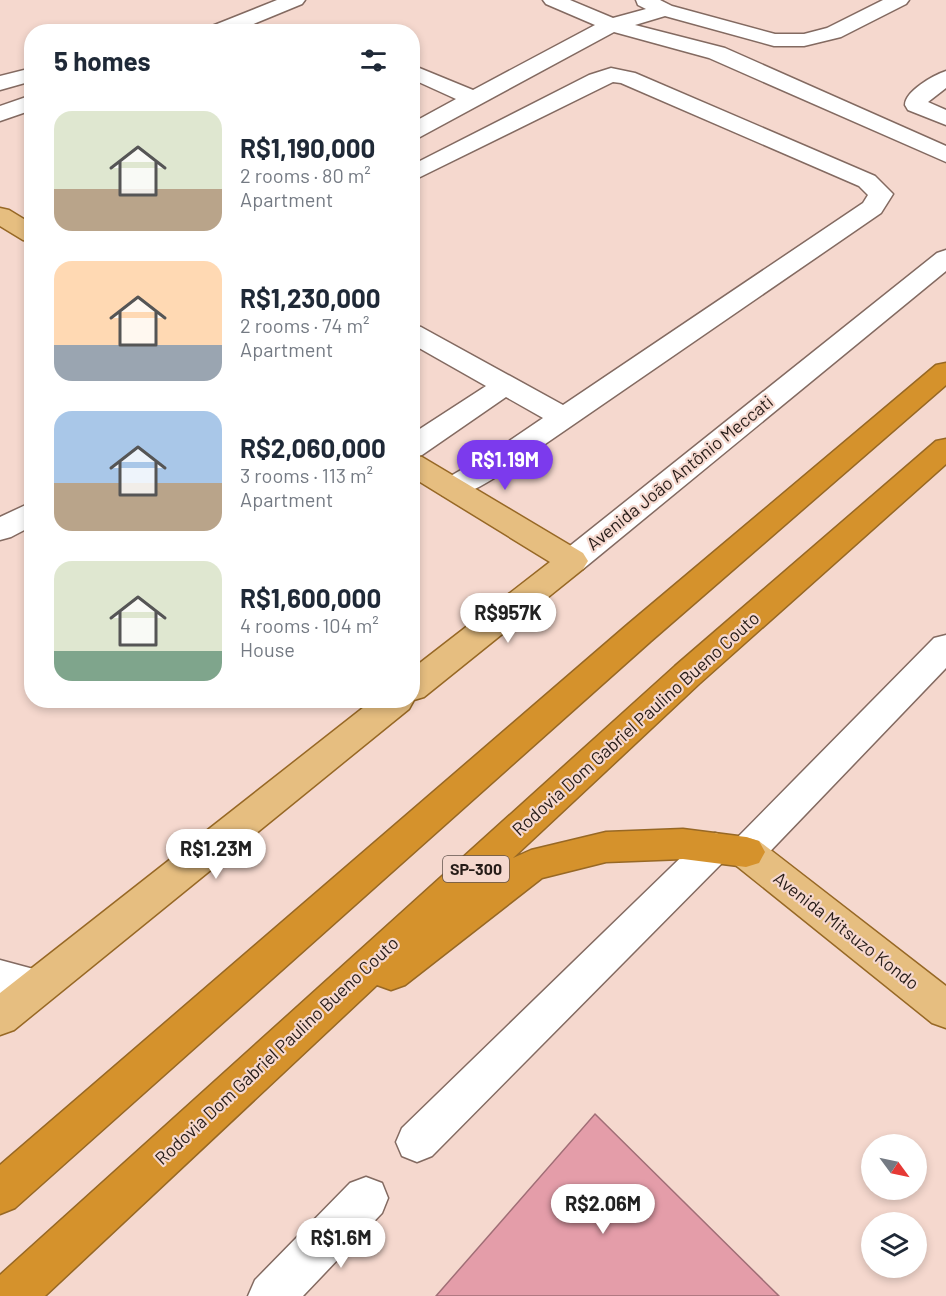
<!DOCTYPE html>
<meta charset="utf-8">
<style>
body{margin:0;font-family:Barlow,sans-serif;background:#f2f2f3;color:#1f2937;height:100vh;display:flex;flex-direction:column;font-size:22px;white-space:nowrap}
*{box-sizing:border-box;margin:0}
p{font-size:20px;color:#747a83}
.icon{flex:none;width:33px;height:33px;fill:none;stroke:currentColor;stroke-width:2;stroke-linecap:round;stroke-linejoin:round}
.map{position:relative;flex:1;overflow:hidden}
.drawer{position:absolute;left:24px;top:24px;width:396px;height:684px;display:flex;flex-direction:column;background:#fff;border-radius:24px;box-shadow:0 3px 9px #0003}
.drawer>*{flex:none}
.needle{width:39px;rotate:123deg}
.tools{position:absolute;left:861px;top:1134px;display:grid;gap:12px}
.tools a{display:grid;place-items:center;width:66px;height:66px;border-radius:50%;background:#fff;box-shadow:0 3px 9px #0003;font-size:30px}
.price{position:absolute;translate:-50% -51px;padding:0 14px;border-radius:21px;background:#fff;color:#222;font-size:20px;line-height:39px;filter:drop-shadow(0 2px 3px #0008)}
.price::after{content:'';position:absolute;left:50%;top:36px;width:18px;height:14px;margin-left:-9px;background:inherit;clip-path:polygon(0 0,100% 0,50% 100%)}
.price.on{background:#7c3aed;color:#fff}
ul{padding:0;list-style:none}
li{display:flex;align-items:center;gap:18px;height:150px;padding:0 30px}
li span{display:grid;place-items:center;flex:none;width:168px;height:120px;border-radius:18px;color:#555}
li>.icon{margin-inline-start:auto}
span .icon{width:72px;height:72px;fill:#fffc;stroke-width:1}
li b{font-size:26px}
h2{display:flex;justify-content:space-between;align-items:center;height:72px;padding:0 30px;font-size:26px}
.map>svg:first-child{display:block}
.building{fill:#e49da9;stroke:#a06e76;stroke-width:1.5}
.lines{fill:none;stroke-linecap:round;stroke-linejoin:round}
.minor-casing{stroke:#836a61;stroke-width:3}
.major-casing{stroke:#976825;stroke-width:3}
.highway-casing{stroke:#976825;stroke-width:3}
.minor{fill:#fff;fill-rule:evenodd}
.major{fill:#e6be80;fill-rule:evenodd}
.highway{fill:#d5922c;fill-rule:evenodd}
.labels{text-anchor:middle;stroke-width:4.5;stroke-linejoin:round;paint-order:stroke}
.shield{fill:#f5d8ce;stroke:#63544e;stroke-width:1.5}
.shield-label{font-size:16px;font-weight:bold;fill:#251b17}
.street-label{font-size:18px;fill:#251b17;stroke:#f5d8ce}
</style>
<div class="map">
<svg width="946" height="1296" viewBox="0 0 946 1296">
<rect width="100%" height="100%" fill="#f5d8ce"/>
<!-- building -->
<path class="building" d="M595,1114L779,1296H436Z"/>
<g class="lines">
<defs>
<path id="minor" d="M277,0H305L302,4L234,32H204L207,28Z
M543,0H570L613,18L646,9L638,5L636,0H660L672,6L775,34H804L827,28L883,0H909L906,4L841,37L804,46H774L665,16L635,25L725,48L946,146V162L709,58L614,32L420,137L412,139V123L456,99L412,79V65L473,90L595,25L546,4Z
M158,26L167,28L170,32H148L151,28Z
M32,68V81L0,90V76Z
M611,68L635,73L875,176L893,194L881,213L519,462C499,474 466,501 442,495L438,488L442,481L499,448L543,418L506,397L422,455L412,457V434L486,386L412,344V325L421,327L563,405L863,203L868,195L859,186L621,83L613,82L412,181V165L589,75Z
M946,71V88L928,102L946,110V125L908,110L905,105C905,91 934,75 946,71Z
M32,95V110L0,121V106Z
M946,250V271L583,569L572,572L561,569L556,561L561,553L937,253Z
M32,502V526L11,537L0,540V517Z
M946,635V668L759,863L746,867L733,863L729,856L432,1156L417,1162L402,1156L396,1142L402,1128L702,837L715,833L728,837L731,844L934,638Z
M0,960L52,974L58,986L52,998L38,1003L0,994Z
M366,1177L382,1183L388,1198L382,1213L303,1296H248L255,1280L350,1183Z"/>
<path id="major" d="M0,208L9,210L32,224V242L23,240L0,226Z
M412,455L422,457L583,553L588,561L583,569L424,697L414,700L409,709L14,1030L0,1035V993L373,700H412V669L550,562L412,477Z
M746,837L759,841L946,986V1028L932,1023L733,863L727,852L733,841Z"/>
<path id="highway" d="M946,363V385L651,641L15,1208L0,1214V1165L627,625L936,365Z
M946,439V464L699,684L513,858L531,850L606,832L683,829L746,837L759,841L765,852L759,863L746,867L683,859L606,862L542,878L405,985L391,990L377,985L45,1296H0V1275L675,666L936,441Z"/>
</defs>
<!-- minor casing -->
<use href="#minor" class="minor-casing"/>
<!-- major casing -->
<use href="#major" class="major-casing"/>
<!-- highway casing -->
<use href="#highway" class="highway-casing"/>
<!-- minor -->
<use href="#minor" class="minor"/>
<!-- major -->
<use href="#major" class="major"/>
<!-- highway -->
<use href="#highway" class="highway"/>
</g>
<g class="labels">
<!-- shield labels -->
<rect class="shield" x="443" y="856" width="66" height="26" rx="4.5"/>
<g class="shield-label">
<text x="476" y="875">SP-300</text>
</g>
<!-- street labels -->
<g class="street-label">
<text transform="translate(680 473) rotate(-39)" y="6">Avenida João Antônio Meccati</text>
<text transform="translate(636 724) rotate(-42)" y="6">Rodovia Dom Gabriel Paulino Bueno Couto</text>
<text transform="translate(846 931) rotate(38)" y="6">Avenida Mitsuzo Kondo</text>
<text transform="translate(277 1051) rotate(-43)" y="6">Rodovia Dom Gabriel Paulino Bueno Couto</text>
</g>
</g>
</svg>
<div class="tools">
<a><svg class="needle" viewBox="-14 -14 28 28"><path d="M0-13l5 13h-10z" fill="#e53935"/><path d="M0 13l5-13h-10z" fill="#747a83"/></svg></a>
<a><svg class="icon" aria-label="layers" viewBox="0 0 24 24"><path d="M12 4l9 5-9 5-9-5zM3 14l9 5 9-5"/></svg></a>
</div>
<b class="price on" style="left:505px;top:491px">R$1.19M</b>
<b class="price" style="left:508px;top:644px">R$957K</b>
<b class="price" style="left:216px;top:880px">R$1.23M</b>
<b class="price" style="left:603px;top:1235px">R$2.06M</b>
<b class="price" style="left:341px;top:1269px">R$1.6M</b>
<section class="drawer">
<h2>5 homes<svg class="icon" aria-label="filters" viewBox="0 0 24 24"><path d="M4 7h16M4 17h16"/><circle cx="9" cy="7" r="2"/><circle cx="15" cy="17" r="2"/></svg></h2>
<ul>
<li><span style="background:linear-gradient(#dfe7d0 65%,#b9a48a 0)"><svg class="icon" aria-label="home" viewBox="0 0 24 24"><path d="M3 11l9-7 9 7M6 9v11h12V9"/></svg></span><div><b>R$1,190,000</b><p>2 rooms · 80 m²</p><p>Apartment</p></div></li>
<li><span style="background:linear-gradient(#ffd9b3 70%,#9aa5b1 0)"><svg class="icon" aria-label="home" viewBox="0 0 24 24"><path d="M3 11l9-7 9 7M6 9v11h12V9"/></svg></span><div><b>R$1,230,000</b><p>2 rooms · 74 m²</p><p>Apartment</p></div></li>
<li><span style="background:linear-gradient(#a9c7e8 60%,#b9a48a 0)"><svg class="icon" aria-label="home" viewBox="0 0 24 24"><path d="M3 11l9-7 9 7M6 9v11h12V9"/></svg></span><div><b>R$2,060,000</b><p>3 rooms · 113 m²</p><p>Apartment</p></div></li>
<li><span style="background:linear-gradient(#dfe7d0 75%,#7fa58c 0)"><svg class="icon" aria-label="home" viewBox="0 0 24 24"><path d="M3 11l9-7 9 7M6 9v11h12V9"/></svg></span><div><b>R$1,600,000</b><p>4 rooms · 104 m²</p><p>House</p></div></li>
</ul>
</section>
</div>
